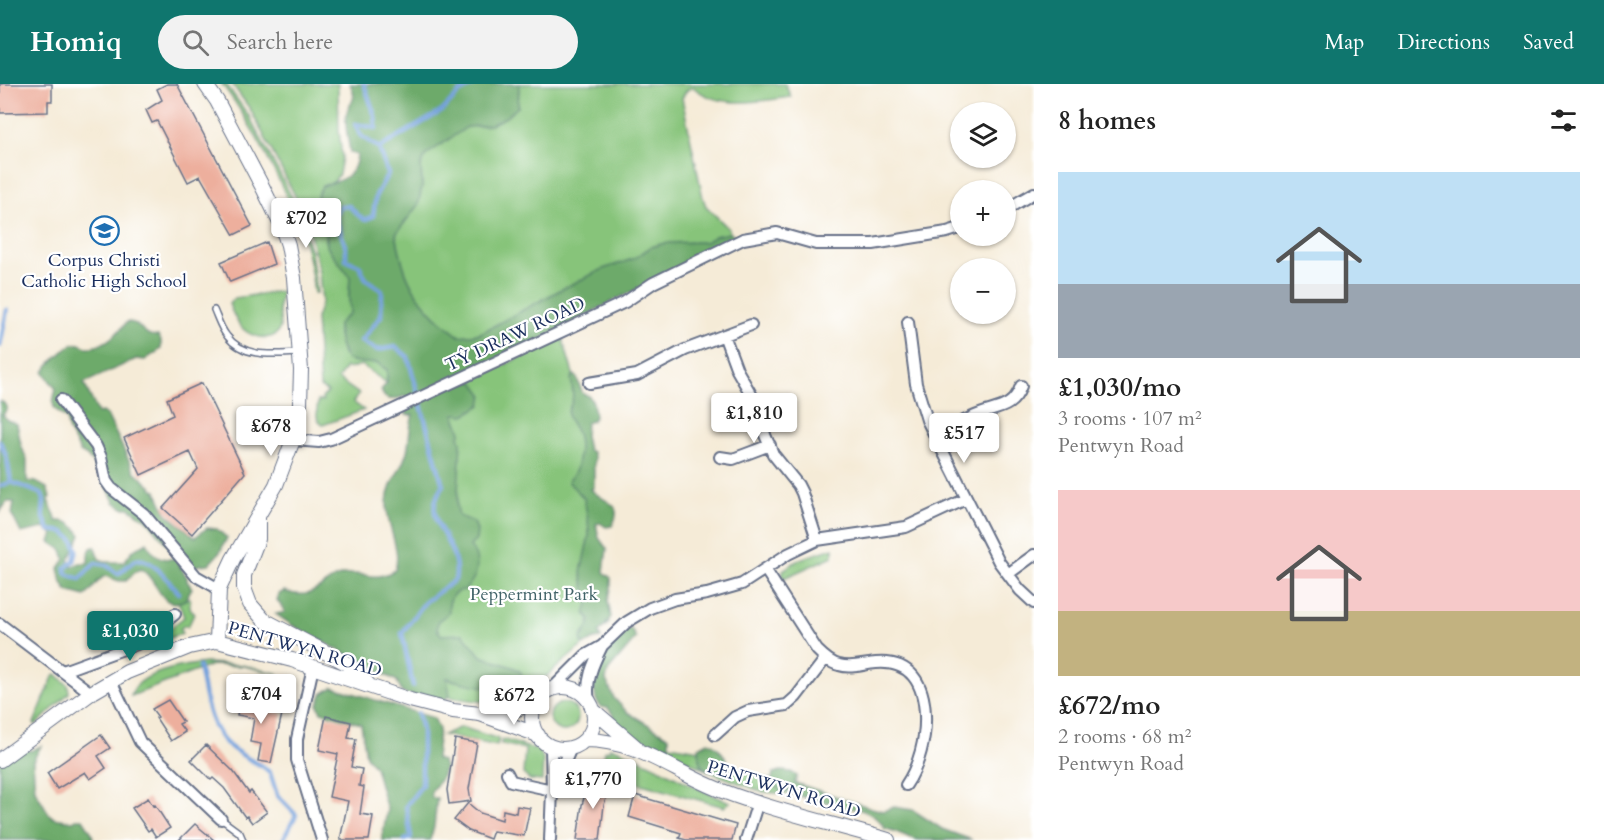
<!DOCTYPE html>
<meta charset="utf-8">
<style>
body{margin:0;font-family:Cardo,serif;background:#f2f2f2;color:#222;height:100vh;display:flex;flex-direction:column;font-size:22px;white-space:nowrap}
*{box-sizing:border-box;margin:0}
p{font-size:20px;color:#767676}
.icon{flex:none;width:33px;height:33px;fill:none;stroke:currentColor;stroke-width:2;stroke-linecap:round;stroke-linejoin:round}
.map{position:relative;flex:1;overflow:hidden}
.sheet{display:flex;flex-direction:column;background:#fff;width:570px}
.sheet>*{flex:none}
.tools{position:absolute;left:950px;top:18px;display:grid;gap:12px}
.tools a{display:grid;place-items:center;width:66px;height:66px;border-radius:50%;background:#fff;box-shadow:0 2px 4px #0004;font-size:30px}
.price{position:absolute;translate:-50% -51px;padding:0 14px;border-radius:6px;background:#fff;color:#222;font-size:20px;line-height:39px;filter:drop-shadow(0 2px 3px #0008)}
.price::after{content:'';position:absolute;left:50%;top:36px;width:18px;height:14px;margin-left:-9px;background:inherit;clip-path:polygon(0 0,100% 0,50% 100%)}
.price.active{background:#0f766e;color:#fff}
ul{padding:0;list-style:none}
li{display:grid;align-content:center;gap:12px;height:318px;padding:0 24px}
li span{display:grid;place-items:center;height:186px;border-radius:0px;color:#555}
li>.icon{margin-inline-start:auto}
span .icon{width:108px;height:108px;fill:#fffc;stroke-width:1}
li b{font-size:26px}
h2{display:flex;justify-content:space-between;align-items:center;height:72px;padding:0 24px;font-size:26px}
header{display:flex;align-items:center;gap:36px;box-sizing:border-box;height:84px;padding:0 30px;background:#0f766e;color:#fff}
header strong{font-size:28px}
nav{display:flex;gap:33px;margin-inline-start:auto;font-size:21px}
.search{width:420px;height:54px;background:#f2f2f2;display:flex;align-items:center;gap:15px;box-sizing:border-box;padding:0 21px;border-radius:33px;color:#767676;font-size:22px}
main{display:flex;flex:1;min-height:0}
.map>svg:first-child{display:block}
.green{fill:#87c47a;stroke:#517a6c;stroke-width:1.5}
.forest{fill:#6daa6a;stroke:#446c64;stroke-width:1.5}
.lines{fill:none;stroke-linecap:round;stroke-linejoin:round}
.stream{stroke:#73a1dc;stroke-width:4.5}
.building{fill:#edaf9d}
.service-casing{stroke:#677188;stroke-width:8}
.minor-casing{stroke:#677188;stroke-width:14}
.tertiary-casing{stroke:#677188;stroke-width:16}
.service{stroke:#fff;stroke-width:5}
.minor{stroke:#fff;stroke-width:10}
.tertiary{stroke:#fff;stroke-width:14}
.labels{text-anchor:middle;stroke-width:4.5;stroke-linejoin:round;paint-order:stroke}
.poi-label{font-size:18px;fill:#1b2f5e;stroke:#fff}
.street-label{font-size:18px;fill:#1b2f5e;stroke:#fff}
.park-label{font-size:18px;fill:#416368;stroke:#fff}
</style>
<header>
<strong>Homiq</strong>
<div class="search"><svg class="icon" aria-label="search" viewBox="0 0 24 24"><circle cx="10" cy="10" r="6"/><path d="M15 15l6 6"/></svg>Search here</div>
<nav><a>Map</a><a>Directions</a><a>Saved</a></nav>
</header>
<main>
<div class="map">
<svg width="1034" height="756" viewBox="0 0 1034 756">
<rect width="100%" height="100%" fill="#fff"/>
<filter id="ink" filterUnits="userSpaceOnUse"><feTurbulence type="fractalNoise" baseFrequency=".0167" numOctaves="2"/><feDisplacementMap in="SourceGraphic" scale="12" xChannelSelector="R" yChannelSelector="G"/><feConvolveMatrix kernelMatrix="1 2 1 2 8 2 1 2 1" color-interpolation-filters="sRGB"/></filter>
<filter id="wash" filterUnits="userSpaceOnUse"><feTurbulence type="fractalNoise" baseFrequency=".008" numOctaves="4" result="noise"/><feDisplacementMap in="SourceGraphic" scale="24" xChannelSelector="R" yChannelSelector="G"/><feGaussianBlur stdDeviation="1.35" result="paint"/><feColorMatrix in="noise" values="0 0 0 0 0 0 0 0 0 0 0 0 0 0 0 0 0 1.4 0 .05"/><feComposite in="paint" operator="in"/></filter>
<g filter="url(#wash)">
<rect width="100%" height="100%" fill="#f5ebd7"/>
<!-- green -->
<path class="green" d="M222,0H226L249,32L297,123L311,168L317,209H314C309,158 293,123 270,79C256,51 241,25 222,0Z
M232,0H338L339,47L342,73L339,90L333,99L322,102C317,114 316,123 304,129L250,25Z
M519,0H785L791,13C758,17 720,26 693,3L687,6L682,14L703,114L706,122L729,145L730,149L715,152L706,158L666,159L651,163L633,175L603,186L564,204L479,250L459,252C440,238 419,218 409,196C402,182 399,165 396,150L422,103L421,82L426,71L465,43L490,41L518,23Z
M317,129L319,135L326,136C326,143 324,154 327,160C331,172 343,182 350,192L349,212L350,229L338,240V252L343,271C353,276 365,281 377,279L387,286V299L361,281L349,285L346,283L338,295L359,310L353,318L364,326L323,341C314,336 317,327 318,317H323L322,314L328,308L320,303L316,234L322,217L318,181L307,139Z
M281,207C282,212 279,215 279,221C278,228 282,237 280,244C274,260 252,253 243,245C236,238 232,228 229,220L235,214Z
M562,253L580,313L609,539L523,612C497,623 470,616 444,612L424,542L457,422L458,400L438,313Z
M833,464V472L782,495L783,486L800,475Z
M190,514V523L194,530L188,543L185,541L180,545L182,549L147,563L184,533L178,517Z
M206,579L242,581L279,590L243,582L212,581L131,612C136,588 185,581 206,579Z
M56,590L68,601L69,609L36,641L34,639L53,593Z
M550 633a14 14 0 1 1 28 0a14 14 0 1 1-28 0Z
M461,643L499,655L497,662L443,651Z
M502,655L540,667L543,675L542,697L530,696L523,690L525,665L501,660Z
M669,661L699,666V670L726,682L771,696V699L795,710L763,708L710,688L664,665Z
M610,663C651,676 688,703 730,718L724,723L638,699L636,695L605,686L603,682L605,666L609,667Z"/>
<!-- forest -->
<path class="forest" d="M350,0H519L518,23L506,33L490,41L467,43L426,71L421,82L422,103L418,121L396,150C399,165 402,182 409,196C419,218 440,238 459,252L479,250L564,204L603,185L633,175L651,163L665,159L706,158L715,152L730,149L741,155L615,216L456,300L474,298L483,310L481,321L465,331L454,330L461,348L459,352L461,358L457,422L459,432L474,438L477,446L476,456L470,462C482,478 478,492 465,506C451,506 448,518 449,529L438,537L437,545L441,551L463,550L481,572L515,584L521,588L524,607C512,618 497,605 484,603C472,600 459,599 447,594L450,612L440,618L422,610L417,613L402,609L397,597L292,541L276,530L285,528L277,516L279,510L284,507C319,520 322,491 350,490C370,489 374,498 395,486C402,463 385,442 387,418C388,398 403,385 407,367C410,355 409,342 413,331H406L408,316L405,312C395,315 385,320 381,306L387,299V286L377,279C370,280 354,278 347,276C340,266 338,252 338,240L350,229L349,212L350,193L327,163L326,136L319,135C314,122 315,114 322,102C340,96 355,95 357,71L350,69C349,59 344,39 346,31C349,16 359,19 350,0Z
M127,238C140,238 139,245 148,250C151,252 155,252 158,252L161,257V265L145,276L136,275L84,299L98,329L102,328L107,331L134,387L156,407L166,429L195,453L207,444L217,445L227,454L220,468L209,480L199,481L187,487L177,479L187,493V497L192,504L185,516C159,528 160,497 141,485L135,488L126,497H119L105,492C96,496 94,506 85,512L67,507L62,499L59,484L65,475L62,466L50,458L53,450L44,444L21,449L12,431L14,418H7L0,428V317L4,319L7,325L3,331L7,336L17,340L21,361L27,376V397L36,398L47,404L50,413L48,416C50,424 56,428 56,437C68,436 74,441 81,451L69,476L72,483L80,479H88V471L91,464L95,463L99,475L108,478H124L132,467L147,458C152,471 160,476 173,475L174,469L148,437L129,424H123L114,418L102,391L87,372L80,368C75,353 67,353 67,335C51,324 51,322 56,305L44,289C46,282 67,262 74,260C80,258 82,262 87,263C103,264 118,249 127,238Z
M574,291L576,292L583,310L589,312L593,318L595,333L592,337L586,339L585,352L588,366L592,368L594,373V403L591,405C602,419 626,417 612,442L606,443L600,439L596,440L599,454L607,465L604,488L611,494V505L608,517L611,533L599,549L601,554L594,555L586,560L582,559L581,554L589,541L590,536L585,529L588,520L581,488L589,451L588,436L584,414L569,399V395C579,389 580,365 578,354C577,345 570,339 568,332C567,326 570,323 572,318C574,311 572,301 571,294Z
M625,544L631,545L636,554L608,587L606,596L614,614L627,628L669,653V662L664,665C654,660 642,659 632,654C620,646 616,634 608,624L601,623L596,616L593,602L598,596C596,576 612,559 625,544Z
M333,603L434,634L439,645L436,675L442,677L445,683L440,696L431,708L432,714H437L434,743L430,756H382L387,726L375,683L366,672L361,640L321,628L318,621L322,610Z
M708,658C716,660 724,671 728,678L725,685C714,689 708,688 700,680L699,663Z
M41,662L33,677L35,706L49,730L54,734L73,737L76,735H83L92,749L93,756H0V672L23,664L30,667Z
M781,687L791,688L797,692L795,699L872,724L883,727L894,723L913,726L942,745L972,756C955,756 937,756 920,756C909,755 893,745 885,745C878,732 860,722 846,725L843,723L842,720L822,718L796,711L786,705L781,707L771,699L773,689Z"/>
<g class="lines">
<!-- stream -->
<path class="stream" d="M364,0L375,32L376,44L355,40L361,52L379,64L388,90L376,111L373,132L365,136L358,131L349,122L340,123L335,132L346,164V176L359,181L366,195L382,206L381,232L361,257L377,266L396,263L408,273L443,402C440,407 436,414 435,419C430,444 462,463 455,496L425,518L402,549L413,602
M379,64L442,27L460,8L476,0
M0,262L7,226
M0,358C8,371 8,384 11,398
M0,402L11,398L42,410L44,416L43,431L49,446L64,448L73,456L77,466L74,477L65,484L67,490L80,495L95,479L106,481L118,490C124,486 128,481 134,477C148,468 170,499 179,509
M199,583C205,609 207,643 229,662C240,671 253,677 265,684L270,689L277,711L296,731L283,756
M405,756L411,753L406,722L422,701V646L418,629"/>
</g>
<g id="blocks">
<!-- building -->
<path class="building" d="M0,0H52V17H48V28L0,29Z
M167,0H177L252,142L234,151L200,92L188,98L157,37L152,39L146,26L162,16L157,5Z
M267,158L274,180L230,198L221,178Z
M202,299L245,389L192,450L163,424L198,385L190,368L141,391L124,354L173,331L167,315Z
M241,609L259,611L258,618L262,619L261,625L282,630L271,679L258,677L261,660L250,658L254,634L237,631Z
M168,616L183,638L179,640L185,648L171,657L156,634L158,633L152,625Z
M326,632L351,638L348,654L356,655L351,683L362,685L359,702L364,703L360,730L373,732L369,756H340L348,717L329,713L338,670L319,666Z
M101,651L110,664L98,672L106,684L90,695L85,688L57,705L47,689Z
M455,655L477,659L469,705L471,717L449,720L447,706Z
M206,661L233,687L249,709L251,707L267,728L252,739L247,732L245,733L224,704L213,694L211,696L191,676Z
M590,692L611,698L604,721L600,756H577L582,721Z
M635,711L736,741L732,756H686L679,754L681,749L629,733Z
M148,714L153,722L155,721L170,744L156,753L151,745L148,747L132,724Z
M468,719L480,729L502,736L503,726L516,729L517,722L530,724L524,752L493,747L490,755L469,747L454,736Z
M195,740L214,756H179Z"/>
</g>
</g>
<g filter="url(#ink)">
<use href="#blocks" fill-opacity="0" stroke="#677188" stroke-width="1.5"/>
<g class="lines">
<defs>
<path id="service" d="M214,226C218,235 221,245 227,252C244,275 275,270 299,269
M221,735L240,749L243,756"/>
<path id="minor" d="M1005,126L1034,109
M908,238L916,300L927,336L999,478L1020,506L1034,519
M724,251L737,286L760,326L765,351L773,370L798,401L802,409L817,456
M589,299L637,291L685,266L751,241
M61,316L96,362L101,373L106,397L111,404L144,430L196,492L219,505
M935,351C948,345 961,338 975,332C995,323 1013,326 1021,302
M293,356L319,358L331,355L625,218L653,199L743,155L777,149L816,160H873L947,148L960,144
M720,373L733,375L770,361
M765,485L817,566C823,572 830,579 839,581C852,585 863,580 876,579C911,576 924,600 925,631C926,654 919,682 906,701
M1008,490L1034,471
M0,540L91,609
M313,583L297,655V676L322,756
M63,587L137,560L175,530
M111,597L140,658L221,735
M551,606L586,571L602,562L627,538L650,524L675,515L707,510L742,500L788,470L817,456L906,443L966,415
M589,617C585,597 593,580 602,562
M715,651L735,633L748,627L787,621L796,613L826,574
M507,689L511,697L552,706
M554,703L571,664
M550,756L552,706L551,663
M746,756L758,718"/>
<path id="tertiary" d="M205,0L217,17L263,104L282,143L288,161L294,194L301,286L300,320L293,356L276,401L233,475L219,505L217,557
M258,432V455L244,491V504L250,520L264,536L348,580L368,600
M532 634a31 31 0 1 1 62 0a31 31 0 1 1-62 0Z
M593,626L636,663
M485,630L512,627L537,617
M585,656C640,656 675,690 725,708C778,728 834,740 888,756
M0,676L91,609L127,588L189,563L217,557L292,576L410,616L453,627L480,630L538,651"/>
</defs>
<!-- service casing -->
<use href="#service" class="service-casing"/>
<!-- minor casing -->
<use href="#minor" class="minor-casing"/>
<!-- tertiary casing -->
<use href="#tertiary" class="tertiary-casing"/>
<!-- service -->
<use href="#service" class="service"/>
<!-- minor -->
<use href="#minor" class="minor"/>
<!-- tertiary -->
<use href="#tertiary" class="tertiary"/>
</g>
</g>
<!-- icons -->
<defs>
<symbol id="school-ring" viewBox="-11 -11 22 22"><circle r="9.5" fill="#fff" stroke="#1f6fb2" stroke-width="1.5"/><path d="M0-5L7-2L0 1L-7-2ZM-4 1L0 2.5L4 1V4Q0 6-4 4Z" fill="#1f6fb2"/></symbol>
</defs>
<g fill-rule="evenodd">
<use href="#school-ring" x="88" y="130" width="33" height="33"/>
</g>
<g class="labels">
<!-- poi labels -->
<g class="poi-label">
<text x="104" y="182">Corpus Christi<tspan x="104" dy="21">Catholic High School</tspan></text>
</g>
<!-- street labels -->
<g class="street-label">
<text transform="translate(515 250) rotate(-25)" y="6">TŶ DRAW ROAD</text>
<text transform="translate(305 565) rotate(16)" y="6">PENTWYN ROAD</text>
<text transform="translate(784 705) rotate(17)" y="6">PENTWYN ROAD</text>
</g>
<!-- park labels -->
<g class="park-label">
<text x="534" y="516">Peppermint Park</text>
</g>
</g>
</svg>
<div class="tools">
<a><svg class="icon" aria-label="layers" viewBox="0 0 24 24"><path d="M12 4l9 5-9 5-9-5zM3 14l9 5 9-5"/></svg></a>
<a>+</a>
<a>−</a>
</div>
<b class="price" style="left:306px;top:165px">£702</b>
<b class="price" style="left:754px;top:360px">£1,810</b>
<b class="price" style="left:271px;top:373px">£678</b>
<b class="price" style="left:964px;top:380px">£517</b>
<b class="price active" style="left:130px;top:578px">£1,030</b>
<b class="price" style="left:261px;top:641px">£704</b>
<b class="price" style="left:514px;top:642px">£672</b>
<b class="price" style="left:593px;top:726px">£1,770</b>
</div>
<section class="sheet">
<h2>8 homes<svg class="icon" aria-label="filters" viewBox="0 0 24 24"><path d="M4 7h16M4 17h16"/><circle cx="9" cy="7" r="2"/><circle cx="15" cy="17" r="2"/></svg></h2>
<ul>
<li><span style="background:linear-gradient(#bfe0f5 60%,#9aa5b1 0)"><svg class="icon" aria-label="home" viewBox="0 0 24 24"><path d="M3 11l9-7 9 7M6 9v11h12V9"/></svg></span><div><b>£1,030/mo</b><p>3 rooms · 107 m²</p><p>Pentwyn Road</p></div></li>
<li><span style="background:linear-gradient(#f6c9c9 65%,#c2b280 0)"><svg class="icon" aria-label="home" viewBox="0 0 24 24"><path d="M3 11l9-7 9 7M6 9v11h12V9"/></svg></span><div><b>£672/mo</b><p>2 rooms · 68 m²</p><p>Pentwyn Road</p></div></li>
</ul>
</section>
</main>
